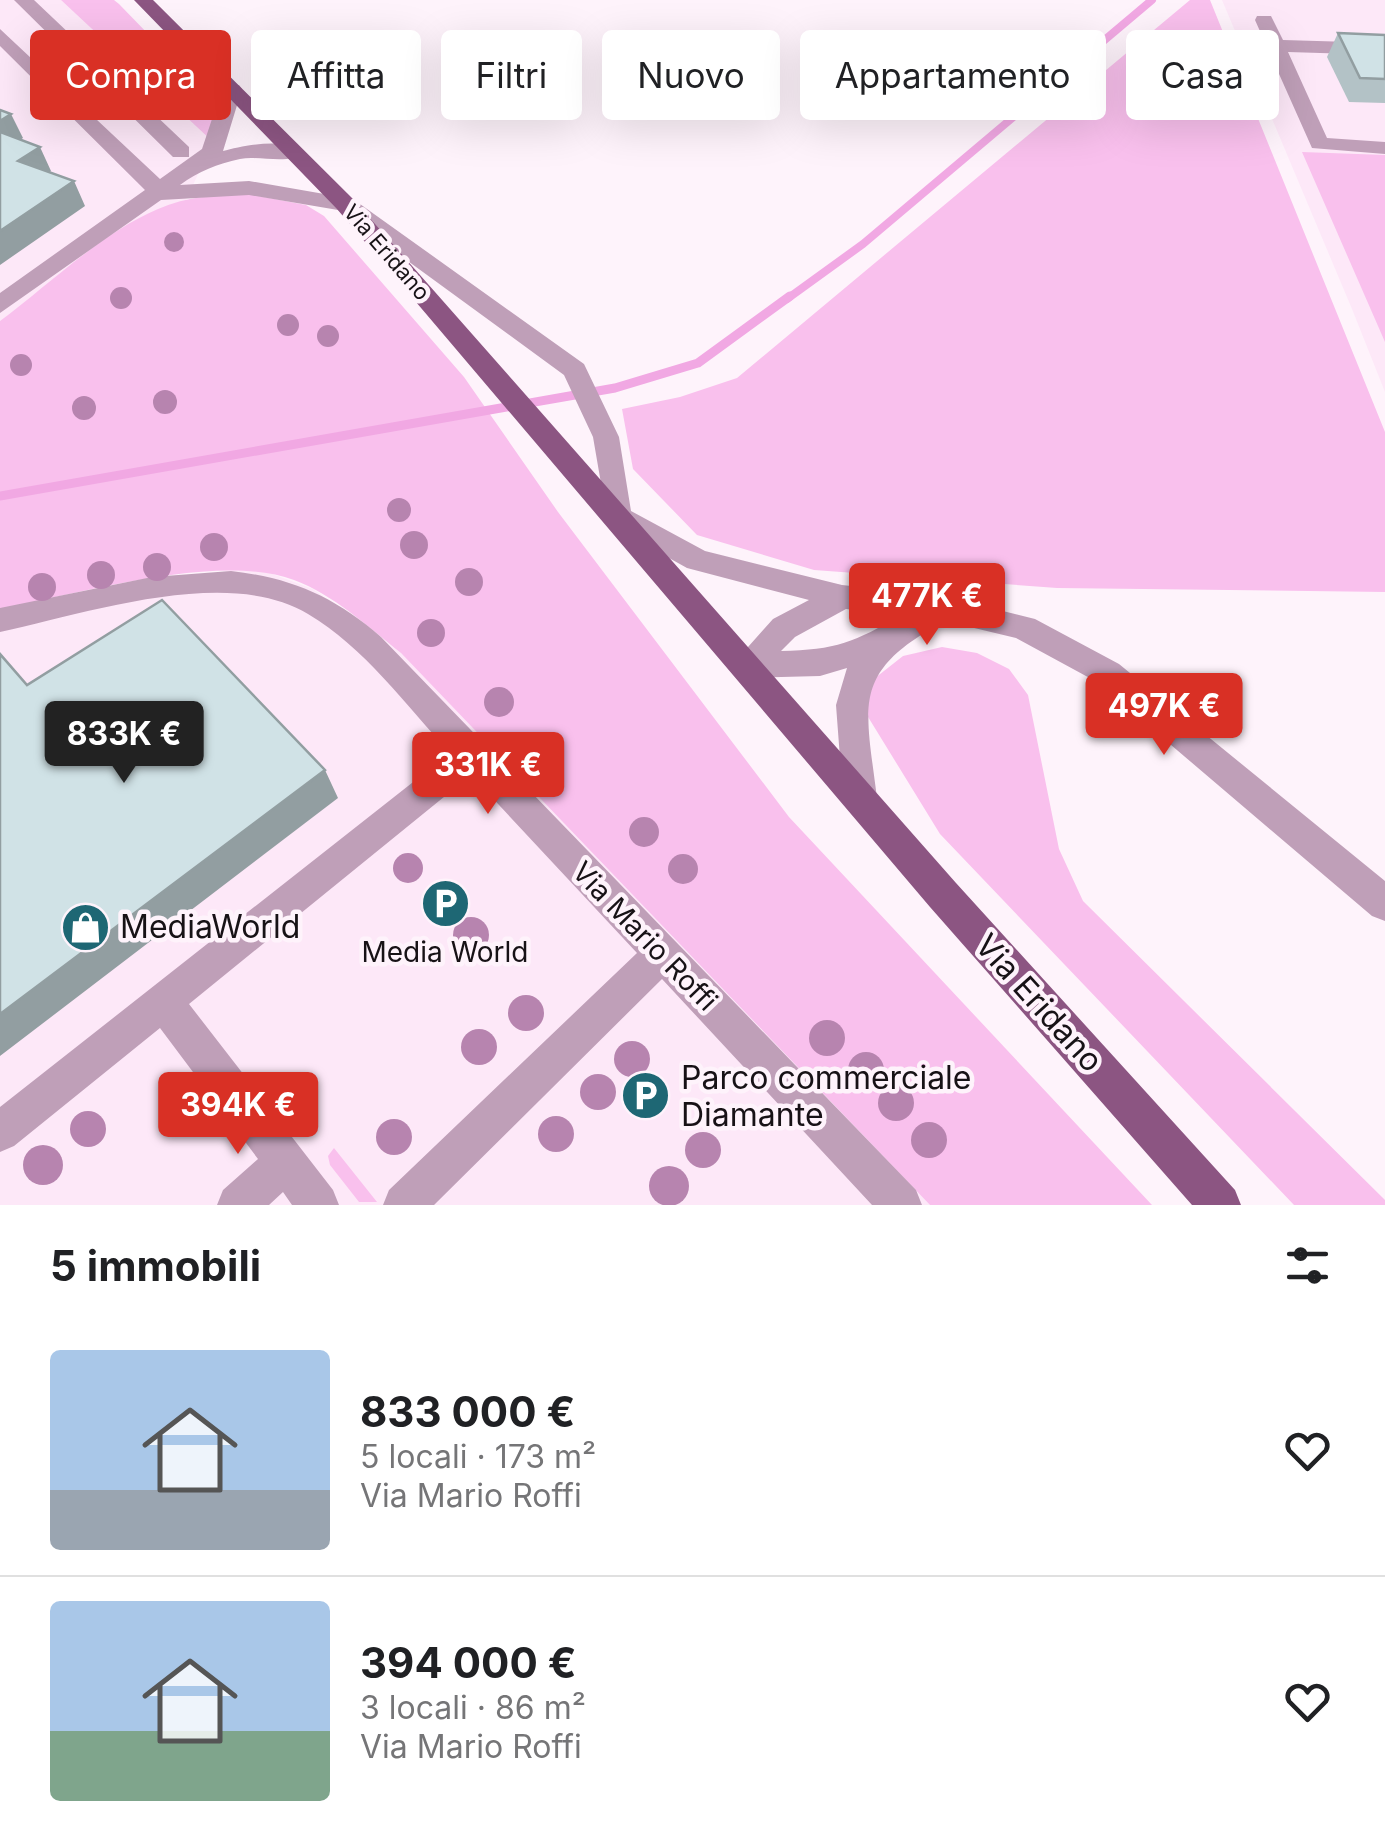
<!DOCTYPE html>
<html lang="it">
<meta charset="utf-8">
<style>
body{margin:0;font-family:Inter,sans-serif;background:#f2f2f2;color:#202124;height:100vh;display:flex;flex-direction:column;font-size:38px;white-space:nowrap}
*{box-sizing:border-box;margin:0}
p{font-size:32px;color:#757577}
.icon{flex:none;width:55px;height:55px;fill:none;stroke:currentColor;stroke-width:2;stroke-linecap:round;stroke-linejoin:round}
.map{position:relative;height:1205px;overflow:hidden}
.side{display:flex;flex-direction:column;background:#fff;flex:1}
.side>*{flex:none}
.hud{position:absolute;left:30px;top:30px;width:1325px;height:90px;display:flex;gap:20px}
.price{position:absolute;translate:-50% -85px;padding:0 22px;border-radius:10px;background:#d93025;color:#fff;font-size:32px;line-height:65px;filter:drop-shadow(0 2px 5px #0008)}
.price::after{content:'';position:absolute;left:50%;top:60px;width:30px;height:22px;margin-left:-15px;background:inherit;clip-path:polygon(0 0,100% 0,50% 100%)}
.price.selected{background:#222;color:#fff}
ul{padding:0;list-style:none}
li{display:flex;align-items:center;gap:30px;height:250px;padding:0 50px}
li+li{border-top:2px solid #e0e0e0}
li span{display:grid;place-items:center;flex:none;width:280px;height:200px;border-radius:10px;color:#555}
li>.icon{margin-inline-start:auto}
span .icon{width:120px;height:120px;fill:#fffc;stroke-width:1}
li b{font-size:42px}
h2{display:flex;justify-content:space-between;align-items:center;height:120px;padding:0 50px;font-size:42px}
.pill{padding:0 35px;border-radius:10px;background:#fff;box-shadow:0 10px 40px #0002;font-size:35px;line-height:90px}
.pill.selected{background:#d93025;color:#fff}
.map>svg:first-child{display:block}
.built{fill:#fde8f8}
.green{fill:#f9c0ed}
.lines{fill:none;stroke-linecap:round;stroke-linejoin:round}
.stream-far1{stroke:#f1a8e3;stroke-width:8}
.stream{stroke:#f1a8e3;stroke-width:9}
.minor{fill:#bf9fb8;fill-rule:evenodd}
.major{fill:#8c5582;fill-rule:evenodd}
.tree{fill:#b784af}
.wall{fill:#b3c2c6}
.shaded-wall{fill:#929ea1}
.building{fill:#d0e2e6;stroke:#929ea1;stroke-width:2.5}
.labels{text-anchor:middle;stroke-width:9;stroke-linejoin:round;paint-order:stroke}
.far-street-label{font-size:22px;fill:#171216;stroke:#fef3fb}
.street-label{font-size:28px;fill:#171216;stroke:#fef3fb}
.poi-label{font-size:28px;fill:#171216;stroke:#fef3fb}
.near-poi-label{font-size:32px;fill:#171216;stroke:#fef3fb;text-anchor:start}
.near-street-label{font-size:32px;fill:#171216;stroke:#fef3fb}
</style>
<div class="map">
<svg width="1385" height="1205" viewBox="0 0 1385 1205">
<rect width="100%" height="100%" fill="#fef3fb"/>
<!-- built -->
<path class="built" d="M0,0H61L213,142L186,200L134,221L0,321Z
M1222,0H1385V392L1352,309Z
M240,569L267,572L313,589L401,653L930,1205H0V609Z"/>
<!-- green -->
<path class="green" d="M61,0H114L119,4L219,107L213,142Z
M1190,0H1210L1385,432V592L1057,588L814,570L697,535L633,469L622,409L680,397L737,378Z
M1302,152L1385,155V342Z
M249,194L306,205L324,216L464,377L558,512L789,817L1152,1205H930L401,653C367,626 334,595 294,580C219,552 79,594 0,609V321C50,284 101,233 158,209C187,196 218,195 249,194Z
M942,647L977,653L1009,669L1028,695L1059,849L1083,901L1385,1200V1205H1294L940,834L865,712L870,682L903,656Z
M334,1148L377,1202H359L330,1165L328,1156Z"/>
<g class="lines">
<!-- stream-far1 -->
<path class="stream-far1" d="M787,299L863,244L1152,0"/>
<!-- stream -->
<path class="stream" d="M0,496L615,388L698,363L790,296"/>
<!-- minor -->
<path class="minor" d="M14,0H34L189,147V157H173Z
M1257,16H1271L1283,40L1385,43V55L1288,52L1327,138L1385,142V154L1312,148L1255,20Z
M0,29L160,179L202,149L222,89L239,85L242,89L223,151C244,145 287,137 305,152C289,166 260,155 240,159C217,164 199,171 180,185L249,181L353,199L584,364L619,437L631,511L705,551L842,585L942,596L1035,619L1119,664L1385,881V921L1372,916L1097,682L1016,638L945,621C851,672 865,702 877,798L872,809L860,813L848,809L843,798L836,705L847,668L820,676L748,678L737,674L732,665L773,619L809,600L687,568L608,524L593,437L564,375L338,210L249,195L161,200L0,313V293L145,190L0,46ZM846,609L901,615C855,642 836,650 781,651L795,637Z
M231,571C292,578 335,597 381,637L916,1190L922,1205H872L662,979L434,1205H383L389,1190L637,953L471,775L189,1004L333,1190L339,1205H292L283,1192L269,1205H217L223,1190L258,1159L160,1028L14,1146L0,1152V1107L450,753C406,705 364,647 308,614C227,565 86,614 0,632V608L152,577Z"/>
<!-- major -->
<path class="major" d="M134,0H153L353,199L956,883L1235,1190L1241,1205H1192L930,907L337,209Z"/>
</g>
<!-- trees -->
<g class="tree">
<circle cx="174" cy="242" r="10"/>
<circle cx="121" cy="298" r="11"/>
<circle cx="288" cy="325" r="11"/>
<circle cx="328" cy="336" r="11"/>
<circle cx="21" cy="365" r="11"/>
<circle cx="165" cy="402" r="12"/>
<circle cx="84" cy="408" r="12"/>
<circle cx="399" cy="510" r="12"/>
<circle cx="414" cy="545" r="14"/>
<circle cx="214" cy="547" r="14"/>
<circle cx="157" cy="567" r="14"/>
<circle cx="101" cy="575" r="14"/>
<circle cx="469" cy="582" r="14"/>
<circle cx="42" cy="587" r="14"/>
<circle cx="431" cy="633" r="14"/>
<circle cx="499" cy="702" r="15"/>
<circle cx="644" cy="832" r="15"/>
<circle cx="408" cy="868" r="15"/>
<circle cx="683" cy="869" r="15"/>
<circle cx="471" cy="935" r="18"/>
<circle cx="526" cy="1013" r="18"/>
<circle cx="827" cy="1038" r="18"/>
<circle cx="479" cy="1047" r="18"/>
<circle cx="632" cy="1059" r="18"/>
<circle cx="866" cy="1070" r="18"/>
<circle cx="598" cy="1092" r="18"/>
<circle cx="896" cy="1103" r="18"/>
<circle cx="88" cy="1129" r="18"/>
<circle cx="556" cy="1134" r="18"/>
<circle cx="394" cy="1137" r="18"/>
<circle cx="929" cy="1140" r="18"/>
<circle cx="703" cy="1150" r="18"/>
<circle cx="43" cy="1165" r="20"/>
<circle cx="669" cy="1186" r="20"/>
</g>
<!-- wall -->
<path class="wall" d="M1338,33L1385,35V103L1349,102L1327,57Z"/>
<!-- shaded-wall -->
<path class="shaded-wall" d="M11,114L23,138L0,153V121Z
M40,147L51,171L30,185L18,161Z
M74,181L85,206L0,265V231Z
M325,770L338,798L0,1056V1014Z"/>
<!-- building -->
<path class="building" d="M1338,33L1385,35V79L1360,78Z
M0,110L11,114L0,121Z
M0,132L40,147L18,161L74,181L0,231Z
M162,600L325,770L0,1014V654L27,685Z"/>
<!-- icons -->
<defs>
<symbol id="parking-disc" viewBox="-11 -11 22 22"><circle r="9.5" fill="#1e6774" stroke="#fef3fb"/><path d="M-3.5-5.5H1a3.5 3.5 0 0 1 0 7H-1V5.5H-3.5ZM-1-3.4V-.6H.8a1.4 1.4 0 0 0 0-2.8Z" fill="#fff"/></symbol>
<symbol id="shop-disc" viewBox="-11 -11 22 22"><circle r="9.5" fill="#1e6774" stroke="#fef3fb"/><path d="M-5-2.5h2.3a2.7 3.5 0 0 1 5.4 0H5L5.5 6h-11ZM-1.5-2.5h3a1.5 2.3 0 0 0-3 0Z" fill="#fff"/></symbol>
</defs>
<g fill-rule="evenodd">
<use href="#parking-disc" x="418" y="876" width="55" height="55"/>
<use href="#shop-disc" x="58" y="900" width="55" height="55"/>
<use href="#parking-disc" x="618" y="1068" width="55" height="55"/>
</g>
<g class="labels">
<!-- far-street labels -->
<g class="far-street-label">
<text transform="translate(387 252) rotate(49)" y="8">Via Eridano</text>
</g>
<!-- street labels -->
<g class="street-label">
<text transform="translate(645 936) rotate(46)" y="10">Via Mario Roffi</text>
</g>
<!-- poi labels -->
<g class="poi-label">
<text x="445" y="962">Media World</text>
</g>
<!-- near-poi labels -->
<g class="near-poi-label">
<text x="120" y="938">MediaWorld</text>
<text x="681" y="1089">Parco commerciale<tspan x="681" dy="37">Diamante</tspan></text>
</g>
<!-- near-street labels -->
<g class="near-street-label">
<text transform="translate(1039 1003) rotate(48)" y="11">Via Eridano</text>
</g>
</g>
</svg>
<b class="price" style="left:927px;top:648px">477K €</b>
<b class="price" style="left:1164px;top:758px">497K €</b>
<b class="price selected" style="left:124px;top:786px">833K €</b>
<b class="price" style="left:488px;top:817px">331K €</b>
<b class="price" style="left:238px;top:1157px">394K €</b>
<div class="hud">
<a class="pill selected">Compra</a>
<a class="pill">Affitta</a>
<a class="pill">Filtri</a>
<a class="pill">Nuovo</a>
<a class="pill">Appartamento</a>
<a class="pill">Casa</a>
</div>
</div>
<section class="side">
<h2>5 immobili<svg class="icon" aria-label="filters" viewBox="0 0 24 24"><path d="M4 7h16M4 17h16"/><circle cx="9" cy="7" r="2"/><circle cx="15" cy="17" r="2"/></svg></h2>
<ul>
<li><span style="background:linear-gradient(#a9c7e8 70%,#9aa5b1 0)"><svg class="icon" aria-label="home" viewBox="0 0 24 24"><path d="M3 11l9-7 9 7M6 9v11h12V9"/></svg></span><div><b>833 000 €</b><p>5 locali · 173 m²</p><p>Via Mario Roffi</p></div><svg class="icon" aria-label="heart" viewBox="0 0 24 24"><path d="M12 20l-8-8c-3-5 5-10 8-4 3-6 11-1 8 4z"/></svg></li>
<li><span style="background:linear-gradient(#a9c7e8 65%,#7fa58c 0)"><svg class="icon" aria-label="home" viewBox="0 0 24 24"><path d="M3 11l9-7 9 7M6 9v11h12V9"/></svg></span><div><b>394 000 €</b><p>3 locali · 86 m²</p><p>Via Mario Roffi</p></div><svg class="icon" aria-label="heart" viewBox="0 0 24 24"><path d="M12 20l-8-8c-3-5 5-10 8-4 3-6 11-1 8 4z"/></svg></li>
</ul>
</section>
